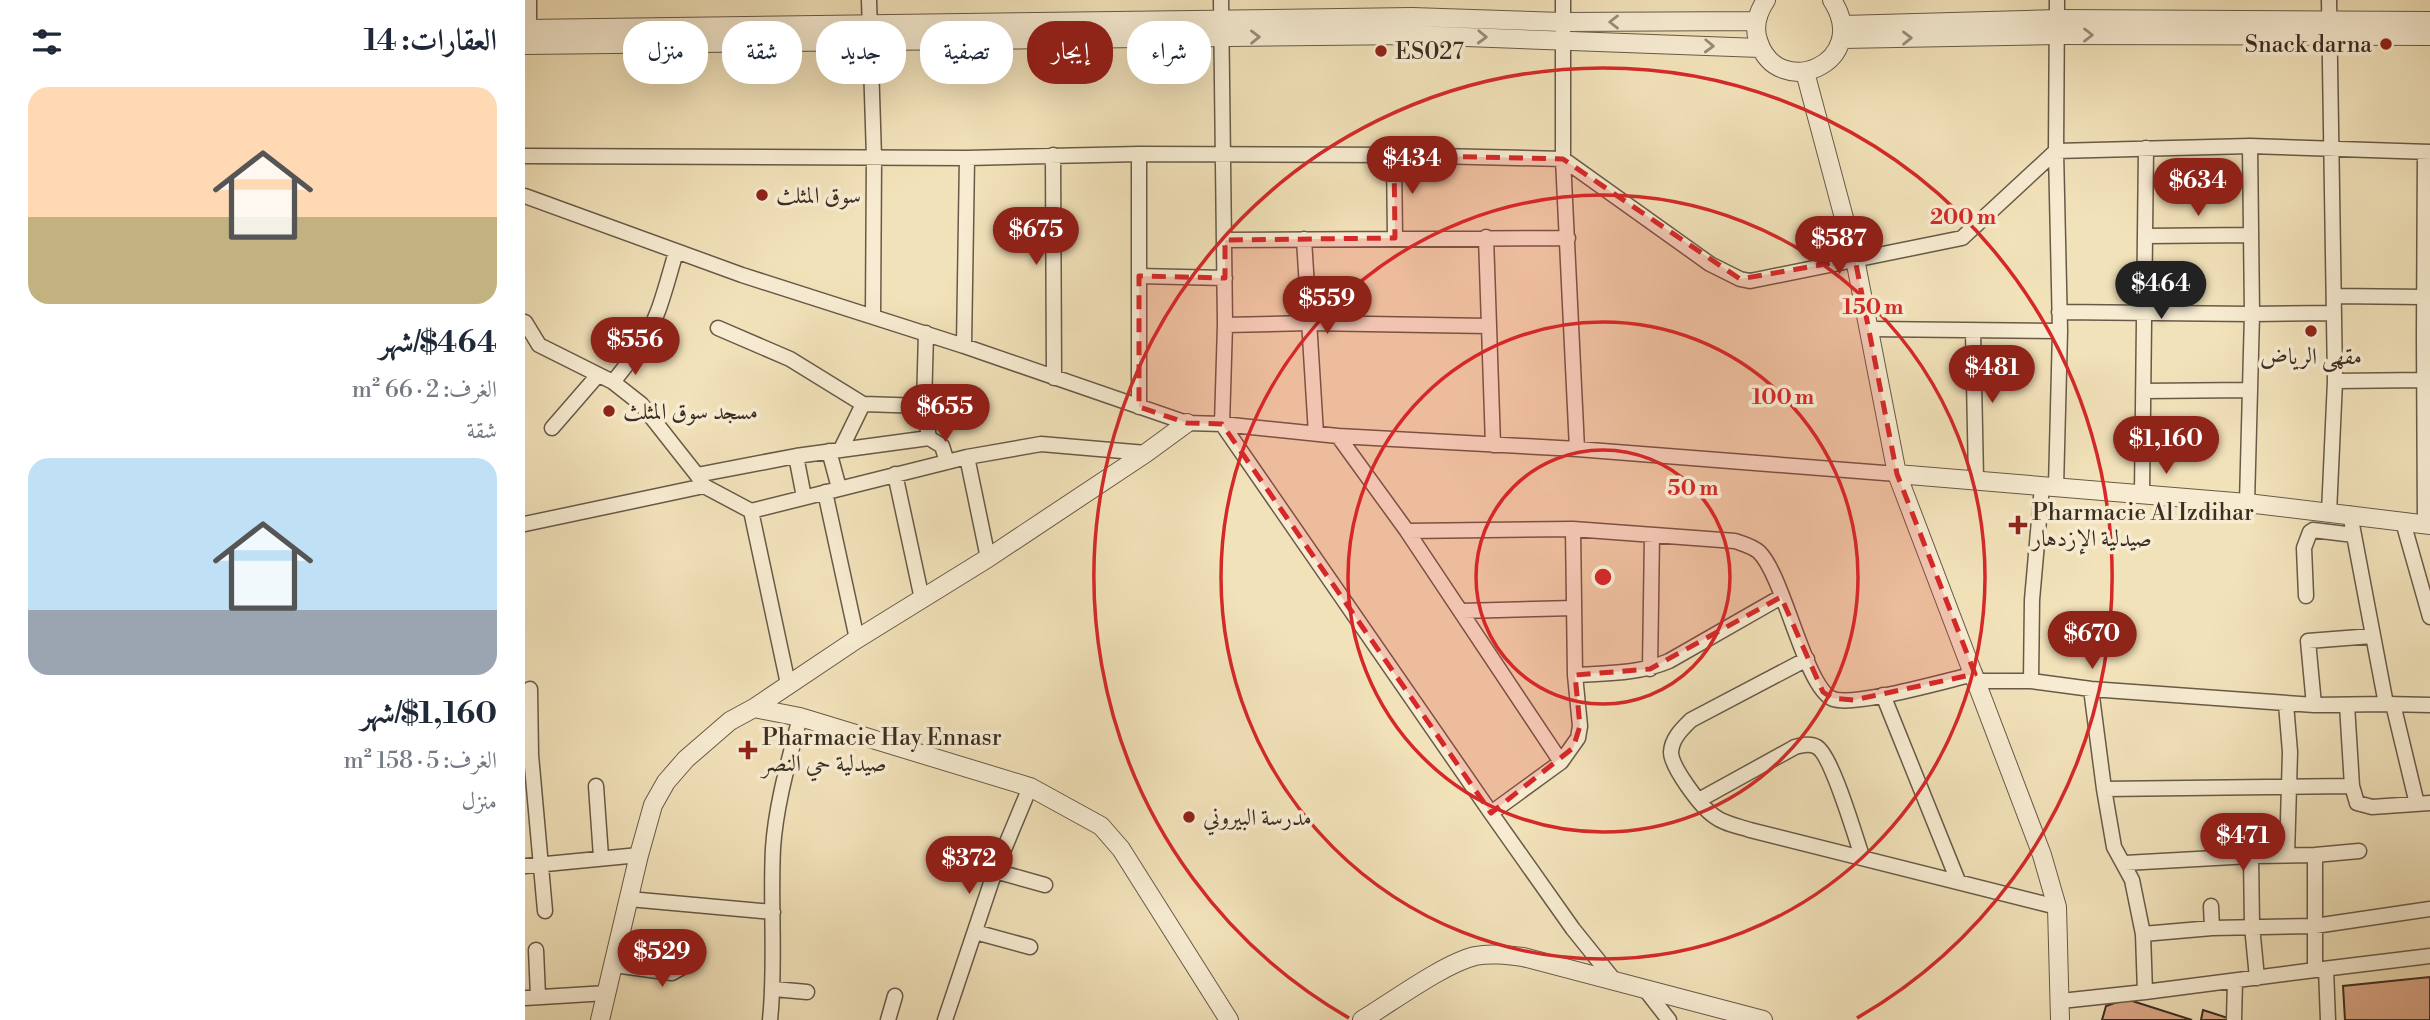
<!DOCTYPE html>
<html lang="ar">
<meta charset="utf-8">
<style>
body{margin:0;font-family:"Libre Bodoni",Amiri,serif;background:#f2f2f3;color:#1f2937;direction:rtl;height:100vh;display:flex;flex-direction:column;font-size:26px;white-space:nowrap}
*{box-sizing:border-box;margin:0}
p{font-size:23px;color:#747a83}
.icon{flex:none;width:38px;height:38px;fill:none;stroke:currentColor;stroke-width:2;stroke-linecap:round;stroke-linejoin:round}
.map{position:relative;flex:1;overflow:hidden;direction:ltr}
.drawer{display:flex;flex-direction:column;background:#fff;width:525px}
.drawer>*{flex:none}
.hud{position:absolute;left:21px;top:21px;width:665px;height:63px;direction:rtl;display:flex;gap:14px}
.price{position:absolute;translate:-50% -60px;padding:0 16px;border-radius:24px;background:#8f2418;color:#fff;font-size:23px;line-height:46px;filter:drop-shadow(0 2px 4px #0008)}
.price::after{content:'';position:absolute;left:50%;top:42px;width:21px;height:16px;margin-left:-10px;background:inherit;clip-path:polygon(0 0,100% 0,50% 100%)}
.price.current{background:#222;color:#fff}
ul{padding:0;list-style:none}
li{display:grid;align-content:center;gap:14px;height:371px;padding:0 28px}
li span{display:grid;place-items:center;height:217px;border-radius:21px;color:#555}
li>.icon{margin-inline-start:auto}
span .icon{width:126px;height:126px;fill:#fffc;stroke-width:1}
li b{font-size:30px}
h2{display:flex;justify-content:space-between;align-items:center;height:84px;padding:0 28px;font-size:30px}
.tag{padding:0 24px;border-radius:28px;background:#fff;box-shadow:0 7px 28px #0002;font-size:24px;line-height:63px}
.tag.current{background:#8f2418;color:#fff}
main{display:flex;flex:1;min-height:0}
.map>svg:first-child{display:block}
.building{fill:#dea989;stroke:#3a2d22;stroke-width:2}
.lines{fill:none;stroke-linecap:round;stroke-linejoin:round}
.minor-casing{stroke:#685a48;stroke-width:17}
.tertiary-casing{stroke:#685a48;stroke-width:20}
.minor{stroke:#f7ecd2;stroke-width:14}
.tertiary{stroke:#f7ecd2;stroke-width:18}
.oneway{stroke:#988c7a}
.marked{fill:#d62828;fill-opacity:0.2;stroke:#d62828;stroke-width:5;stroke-dasharray:14 9;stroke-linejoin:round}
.ring{fill:none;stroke:#d62828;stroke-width:3.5}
.poi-dot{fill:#8f2418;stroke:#f7ecd2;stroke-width:2.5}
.labels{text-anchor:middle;stroke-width:7;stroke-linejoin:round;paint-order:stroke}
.poi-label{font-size:23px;fill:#3a2d22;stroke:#f7ecd2;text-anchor:start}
.centre{fill:#d62828;stroke:#f7ecd2;stroke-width:3.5}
.ring-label{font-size:21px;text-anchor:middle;font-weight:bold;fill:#d62828;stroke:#f7ecd2;stroke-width:7;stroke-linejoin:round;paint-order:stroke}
</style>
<main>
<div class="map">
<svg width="1905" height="1020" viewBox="0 0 1905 1020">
<rect width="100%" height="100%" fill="#f2e2ba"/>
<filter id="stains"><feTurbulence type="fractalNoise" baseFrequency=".00286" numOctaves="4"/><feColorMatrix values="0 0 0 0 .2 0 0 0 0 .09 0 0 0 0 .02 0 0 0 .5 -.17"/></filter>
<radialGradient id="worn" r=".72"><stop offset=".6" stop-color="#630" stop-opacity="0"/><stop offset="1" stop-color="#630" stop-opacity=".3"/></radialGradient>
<!-- building -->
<path class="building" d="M1905,977V1020H1820L1818,986Z
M1601,999L1667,1020H1577L1581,1006Z
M1678,1010L1709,1020H1676Z"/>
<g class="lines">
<defs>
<path id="minor" d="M4,0V37
M344,0L349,157L348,316
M696,0L700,325L697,424L966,813L1048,929L1089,980
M1038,0V159L1052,449
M528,155L529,378
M869,155L870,238
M0,156L442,158L614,154L869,155L1038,159L1185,264L1215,279L1225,281L1437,238L1531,151L1725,146L1905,152
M0,196L217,275L439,346L662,423L697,424L813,436L1052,449L1372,474
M1620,236L1726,235
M961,237L968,445
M779,239L791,434
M700,240L1043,238
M614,276L700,278
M1809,296L1899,297
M1534,312L1727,314L1725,146
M0,322L14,345L88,382L116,404L172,475
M700,325L784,323L963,326
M193,328L265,359L338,404L399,406
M1345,329L1535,331
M1448,331L1451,479
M401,333L399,406L404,438L417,446L422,462
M1899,336L1900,152
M439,346L442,158
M1810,381L1899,380
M88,382C106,360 123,338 133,311C140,292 145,272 151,252
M1618,391L1725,390
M614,407V154
M27,428L73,375
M813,436L882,531L1048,529L1050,675L1055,726L1053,738L1036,762L966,813
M316,449L338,404
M304,451L314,488
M271,456L279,497
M442,457L463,558
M370,474L397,599
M179,486L172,475L271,456L404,438
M1517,486L1507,600L1506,681L1566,689L1789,705
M1531,487L1535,331L1531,151L1532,0
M300,492L332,639
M1617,494L1621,148
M1722,503L1727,314L1808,313
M226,511L442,457L516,444L621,453
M1804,513L1810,381L1804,0
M1825,514L1861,704L1905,705
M1878,522L1905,617
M0,524L179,486L226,511L263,684
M1900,525L1899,336H1905
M1048,529L1210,541C1218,544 1227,546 1234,552C1259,576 1280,688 1308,699C1331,707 1422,680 1450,674
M882,531L1036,762
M1781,596L1779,548L1785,532L1788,530L1829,535
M936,611L1049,608
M1847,636L1783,641L1789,705L1861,704
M1282,659L1166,720C1157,729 1147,738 1146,752C1146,767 1176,807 1189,816C1199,824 1213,826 1225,830L1532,907
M1125,669L1127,535
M1050,675C1083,673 1113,674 1144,661L1256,597
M1451,681H1506
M5,689L6,755L20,911
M1358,695L1433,881
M1761,704L1765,752L1762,855
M1868,704L1892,804
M1822,705L1827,786L1832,803L1847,807L1905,803
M71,786L76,857
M1579,789L1827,786
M1174,800L1270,747C1278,745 1285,743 1292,747C1307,756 1330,836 1337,856
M1726,856L1727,926L1732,978
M1600,863L1726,856L1790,855L1834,851
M0,866L114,855
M470,871L520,885
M104,899L248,912
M1686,906L1687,928
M450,932L505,947
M1618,934L1687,928L1790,926L1905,909
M11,950L13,996
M89,965L147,973L156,968L160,960
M1801,969L1803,1020
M1790,970L1905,956
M1119,988L1144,1020
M249,989L282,992
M1620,992L1790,970V855
M0,998L82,993
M1536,1001L1620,992L1618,934L1607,880L1589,847L1579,789L1566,689
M245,1020C251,963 245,906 248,848C251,804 264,760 275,717
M363,1020L370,996
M420,1020L470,871L505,787
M1709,1020L1710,981"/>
<path id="tertiary" d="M1241,0C1233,12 1228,25 1233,40C1252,103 1348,63 1307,0
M1318,25L1532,19L1905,21
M0,29L887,17L1037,22L1231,21
M1317,39L1533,35L1905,36
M0,45L887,35L1235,48
M1280,72L1330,259L1372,474L1517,855L1532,907L1535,1020
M1372,474L1722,503L1905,525
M229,708L275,717L505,787L576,826L596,849L704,1020
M75,1020L114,855L128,805L141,782L161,759L205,721L229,708L332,639L463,558L621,453L662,423
M837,1020C867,1002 918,964 950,956C966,953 982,955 998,957L1238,1020"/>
</defs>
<!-- minor casing -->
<use href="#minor" class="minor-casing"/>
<!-- tertiary casing -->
<use href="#tertiary" class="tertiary-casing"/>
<!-- minor -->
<use href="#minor" class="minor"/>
<!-- tertiary -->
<use href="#tertiary" class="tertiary"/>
</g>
<!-- one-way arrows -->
<defs><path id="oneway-chevron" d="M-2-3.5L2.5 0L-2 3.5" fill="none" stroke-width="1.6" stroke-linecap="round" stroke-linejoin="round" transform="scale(1.75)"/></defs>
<g class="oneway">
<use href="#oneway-chevron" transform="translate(1089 22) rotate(180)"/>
<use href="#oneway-chevron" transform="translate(1563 35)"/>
<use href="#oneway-chevron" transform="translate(730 37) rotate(-1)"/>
<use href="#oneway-chevron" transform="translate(957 37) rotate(2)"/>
<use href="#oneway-chevron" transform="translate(1382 38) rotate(-1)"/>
<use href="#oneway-chevron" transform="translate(1184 46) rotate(2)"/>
</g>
<!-- marked area -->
<path class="marked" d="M869,155L1038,159L1215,279L1330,259L1372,474L1450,674L1329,700L1307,698L1298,692L1256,597L1125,669L1050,675L1055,726L1048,748L966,813L697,424L662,423L614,407V276L700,278V240L870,238Z"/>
<!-- distance rings -->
<g class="ring">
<circle cx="1078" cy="577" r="127"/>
<circle cx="1078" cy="577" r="255"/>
<circle cx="1078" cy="577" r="382"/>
<path d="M824 1018A509 509 0 1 1 1332 1018"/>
</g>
<!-- markers -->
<g class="poi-dot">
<circle cx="1861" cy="44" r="7"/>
<circle cx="856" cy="51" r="7"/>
<circle cx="237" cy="195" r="7"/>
<circle cx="1786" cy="331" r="7"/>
<circle cx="84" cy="411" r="7"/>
<path d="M1489.5 514.5h7v7h7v7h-7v7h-7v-7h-7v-7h7z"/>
<path d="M219.5 739.5h7v7h7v7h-7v7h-7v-7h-7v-7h7z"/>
<circle cx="664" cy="817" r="7"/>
</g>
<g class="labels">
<!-- poi labels -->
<g class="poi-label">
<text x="1847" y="52" text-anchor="end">Snack darna</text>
<text x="870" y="59">ES027</text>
<text x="251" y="203">سوق المثلث</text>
<text x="1786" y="364" text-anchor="middle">مقهى الرياض</text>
<text x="98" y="419">مسجد سوق المثلث</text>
<text x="1507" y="520">Pharmacie Al Izdihar<tspan x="1507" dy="26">صيدلية الإزدهار</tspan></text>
<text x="237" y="745">Pharmacie Hay Ennasr<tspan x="237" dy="26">صيدلية حي النصر</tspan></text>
<text x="678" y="825">مدرسة البيروني</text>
</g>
</g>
<circle cx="1078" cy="577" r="10" class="centre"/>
<g class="ring-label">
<text x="1438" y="224">200 m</text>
<text x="1348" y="314">150 m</text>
<text x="1258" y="404">100 m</text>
<text x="1168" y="495">50 m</text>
</g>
<rect width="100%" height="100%" filter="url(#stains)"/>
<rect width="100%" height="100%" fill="url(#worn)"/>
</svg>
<b class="price" style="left:887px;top:196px">$434</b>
<b class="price" style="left:1673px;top:218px">$634</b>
<b class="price" style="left:511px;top:267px">$675</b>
<b class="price" style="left:1314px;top:276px">$587</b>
<b class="price current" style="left:1636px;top:321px">$464</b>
<b class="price" style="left:802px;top:336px">$559</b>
<b class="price" style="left:110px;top:377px">$556</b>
<b class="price" style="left:1467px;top:405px">$481</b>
<b class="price" style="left:420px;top:444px">$655</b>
<b class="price" style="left:1641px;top:476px">$1,160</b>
<b class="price" style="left:1567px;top:671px">$670</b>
<b class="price" style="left:1718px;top:873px">$471</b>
<b class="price" style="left:444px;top:896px">$372</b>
<b class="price" style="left:137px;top:989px">$529</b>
<div class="hud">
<a class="tag">شراء</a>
<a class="tag current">إيجار</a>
<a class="tag">تصفية</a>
<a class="tag">جديد</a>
<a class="tag">شقة</a>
<a class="tag">منزل</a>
</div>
</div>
<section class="drawer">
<h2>العقارات: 14<svg class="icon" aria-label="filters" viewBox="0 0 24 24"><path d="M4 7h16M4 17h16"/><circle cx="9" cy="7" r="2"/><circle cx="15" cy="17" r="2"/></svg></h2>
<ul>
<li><span style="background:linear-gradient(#ffd9b3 60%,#c2b280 0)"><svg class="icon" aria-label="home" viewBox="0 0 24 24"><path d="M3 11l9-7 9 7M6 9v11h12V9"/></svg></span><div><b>$464/شهر</b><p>الغرف: 2 · 66 m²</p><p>شقة</p></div></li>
<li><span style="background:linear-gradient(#bfe0f5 70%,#9aa5b1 0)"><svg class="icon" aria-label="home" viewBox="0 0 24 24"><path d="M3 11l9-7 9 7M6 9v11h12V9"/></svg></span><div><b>$1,160/شهر</b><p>الغرف: 5 · 158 m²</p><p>منزل</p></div></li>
</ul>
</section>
</main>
